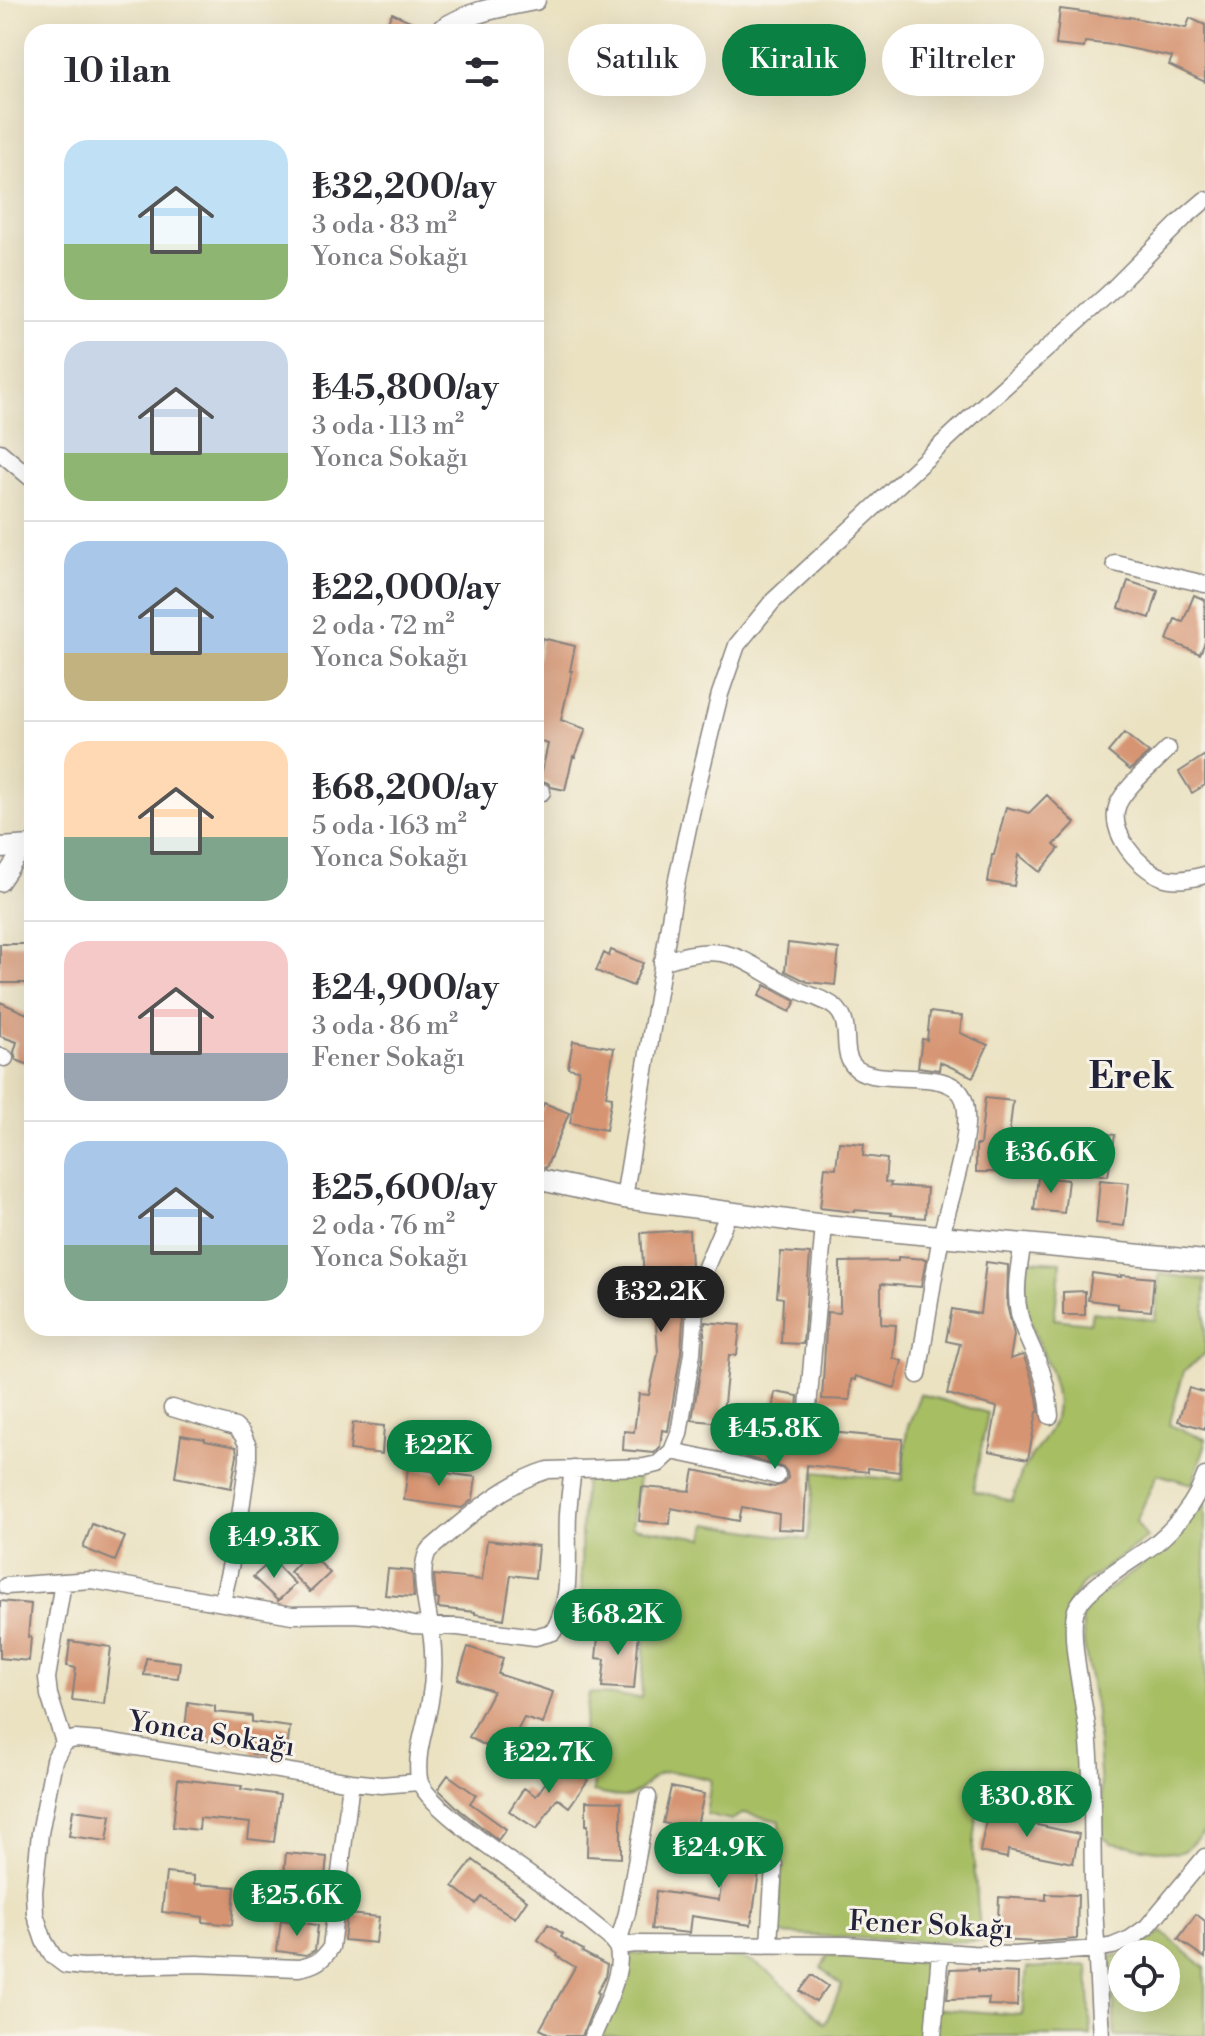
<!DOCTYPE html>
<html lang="tr">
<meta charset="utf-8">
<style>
body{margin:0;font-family:"Libre Bodoni",serif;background:#f7f7f7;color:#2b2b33;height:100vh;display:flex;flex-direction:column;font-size:30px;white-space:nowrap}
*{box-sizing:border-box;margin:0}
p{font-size:26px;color:#7c7c81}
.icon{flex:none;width:44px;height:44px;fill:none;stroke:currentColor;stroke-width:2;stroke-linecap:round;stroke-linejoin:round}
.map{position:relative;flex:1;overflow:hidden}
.drawer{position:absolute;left:24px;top:24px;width:520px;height:1312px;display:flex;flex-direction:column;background:#fff;border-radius:24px;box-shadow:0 8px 32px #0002}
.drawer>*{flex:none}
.top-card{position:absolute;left:568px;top:24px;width:516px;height:72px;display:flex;gap:16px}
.fabs{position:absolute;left:1108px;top:1940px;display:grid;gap:16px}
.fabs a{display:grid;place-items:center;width:72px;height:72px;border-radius:50%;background:#fff;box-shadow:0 8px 32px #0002;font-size:40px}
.price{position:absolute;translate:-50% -68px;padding:0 18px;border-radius:28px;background:#0b8043;color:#fff;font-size:26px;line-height:52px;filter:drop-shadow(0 2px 4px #0008)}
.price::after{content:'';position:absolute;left:50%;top:48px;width:24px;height:18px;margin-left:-12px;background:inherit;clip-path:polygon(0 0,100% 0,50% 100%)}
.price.current{background:#222;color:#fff}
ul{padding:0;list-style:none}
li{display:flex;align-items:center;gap:24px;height:200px;padding:0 40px}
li+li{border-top:2px solid #e1e1e2}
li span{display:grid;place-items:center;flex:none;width:224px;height:160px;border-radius:24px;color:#555}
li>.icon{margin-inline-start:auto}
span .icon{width:96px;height:96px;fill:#fffc;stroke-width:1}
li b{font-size:34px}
h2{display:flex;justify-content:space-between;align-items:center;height:96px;padding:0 40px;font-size:34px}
.pill{padding:0 28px;border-radius:36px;background:#fff;box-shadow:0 8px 32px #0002;font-size:28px;line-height:72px}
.pill.current{background:#0b8043;color:#fff}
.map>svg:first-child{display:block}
.green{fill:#a7be63;stroke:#64704f;stroke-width:2}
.building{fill:#d69472}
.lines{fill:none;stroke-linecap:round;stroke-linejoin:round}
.minor-casing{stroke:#86827e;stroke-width:19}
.tertiary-casing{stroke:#86827e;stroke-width:23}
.minor{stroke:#fff;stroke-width:16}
.tertiary{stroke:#fff;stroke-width:20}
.labels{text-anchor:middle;stroke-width:6;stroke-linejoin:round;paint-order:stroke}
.street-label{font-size:28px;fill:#22223b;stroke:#f7f3e8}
.district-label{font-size:36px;font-weight:bold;fill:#22223b;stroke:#f7f3e8}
</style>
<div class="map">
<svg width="1205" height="2036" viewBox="0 0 1205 2036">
<rect width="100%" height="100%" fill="#f7f3e8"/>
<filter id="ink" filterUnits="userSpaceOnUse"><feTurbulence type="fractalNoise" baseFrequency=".0125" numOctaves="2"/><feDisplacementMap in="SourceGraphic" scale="16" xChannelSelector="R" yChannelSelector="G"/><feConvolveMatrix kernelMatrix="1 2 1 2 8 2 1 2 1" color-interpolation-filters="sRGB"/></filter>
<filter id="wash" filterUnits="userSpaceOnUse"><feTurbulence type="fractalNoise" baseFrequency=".006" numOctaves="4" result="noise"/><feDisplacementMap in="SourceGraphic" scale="32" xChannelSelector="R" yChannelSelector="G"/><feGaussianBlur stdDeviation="1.8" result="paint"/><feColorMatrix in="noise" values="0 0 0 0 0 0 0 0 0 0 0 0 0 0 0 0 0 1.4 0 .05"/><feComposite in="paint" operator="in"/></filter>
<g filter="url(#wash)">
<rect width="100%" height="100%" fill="#ebe2c2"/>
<!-- green -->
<path class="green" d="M1028,1260L1061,1262L1054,1319L1090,1323L1092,1312L1155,1320L1159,1274L1205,1280V1354L1184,1371L1169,1425L1205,1439V1446L1192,1484L1157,1474L1136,1522L1147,1538L1083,1584L1070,1601L1067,1620L1081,1741V1768L1078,1792L980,1789L973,1853L981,1941L934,1942L779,1934L780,1821L744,1813L731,1820L706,1814L711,1780C698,1777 681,1771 667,1772C649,1773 642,1796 625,1797C615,1797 603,1794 593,1792L594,1776L578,1762L589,1693L641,1698L646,1627L582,1620L581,1530L585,1476L639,1478L632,1527L704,1538L707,1524L808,1540L815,1472L902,1480L907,1429L920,1394L988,1413L973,1491L1012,1501C1016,1492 1018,1481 1022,1472C1032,1452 1052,1434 1056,1412C1061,1378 1031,1337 1026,1304C1023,1289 1026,1274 1028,1260Z
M1205,1495V1831L1184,1851L1177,1853L1111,1843L1104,1838L1102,1833V1804L1096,1712L1084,1645L1082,1619L1086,1611L1094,1600L1141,1566L1174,1535L1195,1512Z
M1162,1932L1205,1968V2036H1115L1111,1956L1122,1955V1998H1166V1954H1124L1139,1947Z
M631,1954C659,1954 731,1951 754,1963C775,1973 807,2007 825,2024L842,1986L821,1968L828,1955L931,1962L929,2008L1022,2015L1027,1968L1088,1965L1091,2036H600L624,1976Z"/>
<g id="blocks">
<!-- building -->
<path class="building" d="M1060,9L1129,18V17L1186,28L1190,18L1205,25V82L1169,65L1172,57L1114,45L1085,42L1084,48L1056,45Z
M392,13L426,28L425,32H383Z
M1128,581L1158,591L1150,618L1119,608Z
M1194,595L1205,600V642L1200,654L1167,640L1175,619L1183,622Z
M542,638L575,646L570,671H572L561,720L586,729L575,757L573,756L565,790L551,787L548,783L540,780L548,744L536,740V666Z
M1124,733L1149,753L1130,770L1108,752Z
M1205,755V785L1192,793L1179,772Z
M1047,795L1075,823L1054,845L1059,849L1040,872L1019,855L1014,886L988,882L992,855H994L1006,807L1029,813Z
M788,943L839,949L835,985L808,982L785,971Z
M0,944H32V983H0Z
M611,950L643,963L633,986L596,971L604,953L609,956Z
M765,985L796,1001L790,1012L759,996Z
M0,1002L27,1014L30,1006H32V1066L16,1060L14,1052L17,1042L0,1036Z
M930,1012L962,1016L960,1033L988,1045L973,1077L940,1062L939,1070L918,1067L922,1039L927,1040Z
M573,1041L614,1048L606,1096L612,1097L606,1130L570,1123L579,1070L568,1068Z
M985,1098L1013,1101L1008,1145H1011V1172H976V1145H980Z
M544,1103L569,1113L546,1168L536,1166V1122Z
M1084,1130L1115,1135L1108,1176L1078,1172Z
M839,1142L864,1144L863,1156L887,1159L885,1182L891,1183L890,1186L927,1188L925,1218L891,1215L892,1213L854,1210V1212L820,1208L825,1167L836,1168Z
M1038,1177L1068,1180L1064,1213L1034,1210Z
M1100,1180L1129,1183L1124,1226L1096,1223Z
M689,1230L691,1265L679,1266L683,1320L681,1352L668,1431L662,1430L660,1447L654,1453L623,1450L624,1431L634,1432L639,1394L649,1395L658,1353L655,1309L646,1310L641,1233Z
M781,1252L810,1254L803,1344L781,1343L783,1298L777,1297Z
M898,1257L926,1259L921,1287L881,1284V1324L896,1325L893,1358L902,1361L895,1388L855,1376V1380L851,1379L850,1400L822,1399L827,1312L840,1313V1262L898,1261Z
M986,1262L1008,1265L1007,1305L1014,1335L1010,1359L1023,1355L1030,1373L1037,1397L1039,1412H1037L1028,1459L989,1451L997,1407L947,1394L960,1344L946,1341L952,1309L980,1314Z
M1092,1273L1121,1277V1275L1154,1278L1151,1311L1118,1308V1304L1088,1300Z
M1085,1291V1315H1063V1292Z
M705,1322L740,1325L737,1355H729L722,1423L692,1420L703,1355Z
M1189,1388L1205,1393V1429L1178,1421Z
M775,1392L798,1396L797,1408L800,1416L798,1429L903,1439L899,1472L868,1468V1472L807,1465L804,1530L778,1529L779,1514L742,1507L739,1521L671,1508L670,1524L639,1521L642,1487L690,1491L694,1470L774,1487L784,1484L788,1478L787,1472L784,1468L746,1457L750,1431L769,1433Z
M353,1423L384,1426L382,1454L350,1450Z
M181,1435L205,1439V1441L236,1447L237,1455L231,1488L175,1477Z
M408,1468L476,1477L473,1499L462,1508L404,1500Z
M92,1524L125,1537L115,1561L83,1548Z
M487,1540L538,1546L535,1578L511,1575L504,1619L475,1614V1612L438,1608L439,1599H436L434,1575L482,1580Z
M309,1552L330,1573L310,1592L290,1572Z
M272,1560L295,1584L278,1601L253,1577Z
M388,1569L412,1571L414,1597L385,1595Z
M0,1601L31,1604L28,1637H31L29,1661L0,1658Z
M599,1627L639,1631L634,1689L602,1687L605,1659L596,1658Z
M70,1641L111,1647L104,1704L72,1700L76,1668L67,1666Z
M468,1647L503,1658L498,1674L553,1692L543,1724L524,1718L504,1756L469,1737L493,1691L458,1679Z
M146,1658L180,1662L178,1678L144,1675Z
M188,1702L215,1706V1712L252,1716V1722L290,1727L286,1758L252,1754L253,1747L184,1738Z
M561,1761L588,1780L569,1807L557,1798L537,1829L509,1811L524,1788L536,1796Z
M448,1775L476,1795L470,1803L506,1829L498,1840L460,1810L438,1789Z
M178,1779L242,1786L241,1789L280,1795L274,1842L248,1839L250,1823L200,1818L199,1830L173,1827Z
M671,1787L704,1794L696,1830L663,1823Z
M586,1801L621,1802V1858L587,1856L588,1825H586Z
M73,1810L111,1815L107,1841L69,1836Z
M988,1811L1015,1817L1014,1820L1079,1834L1073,1863L1008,1850L1007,1858L980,1852Z
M751,1825L766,1827L751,1925L691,1916L689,1933L651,1929L656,1891L719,1900L728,1838L740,1840L741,1833L749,1834Z
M286,1853L327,1857L324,1888L283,1884Z
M473,1860L527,1900L515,1918L482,1897L476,1904L453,1886Z
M166,1873L194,1876V1884L235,1887L232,1925L203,1922V1917L162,1912Z
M1046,1894L1078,1895L1077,1939L1038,1942L997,1940L999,1897L1046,1900Z
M347,1914L379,1917L376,1943L344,1940Z
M1196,1914L1205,1921V1958L1178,1939Z
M281,1920L318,1925L315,1950L306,1955L277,1951Z
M548,1924L563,1934L561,1937L583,1950L582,1952L607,1965L605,1977L597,1992L599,1993L582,2036H553L540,2029L575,1967L557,1956L558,1954L538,1940Z
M978,1968V1971L1018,1973L1017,2006L988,2005L989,1998L947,1999L950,1969Z
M812,1975L828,1986L816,2002L800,1991Z"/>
</g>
</g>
<g filter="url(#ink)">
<use href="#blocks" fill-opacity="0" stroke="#86827e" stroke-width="2"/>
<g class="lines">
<defs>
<path id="minor" d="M0,452L32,479
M1115,563L1205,584
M1168,749C1153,765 1127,785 1118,804C1107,831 1138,868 1162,877C1176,882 1191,879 1205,875
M536,791L542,792
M0,883L25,846
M662,962C731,938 741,962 798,990C810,996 833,1001 840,1013C852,1029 839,1056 857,1069C881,1087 953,1065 964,1100C974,1132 948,1203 941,1237C932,1283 926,1329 918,1375
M0,1056L5,1058
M624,1198L675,889L693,804L720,694L737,645L773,601L983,406L1109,293L1184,218L1205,200
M1023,1243C1019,1266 1014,1290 1019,1313C1022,1328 1029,1341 1035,1355C1044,1375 1049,1394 1050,1416
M172,1408L235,1427L242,1434L248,1446V1460L237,1537L222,1602
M808,1408L824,1225
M672,1451L719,1461L777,1476
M63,1582L47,1678L49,1695L64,1742
M6,1586L92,1580L292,1615L353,1614L377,1616L413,1625L458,1627L535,1637L553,1632C574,1599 566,1552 568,1514C569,1499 571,1484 573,1469
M351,1782L331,1947C323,1961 314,1965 299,1968L197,1964L83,1967L65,1965L53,1956L44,1941L35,1914L34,1892L40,1833L54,1760L64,1742L75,1739L100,1741L351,1782L381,1785L419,1782
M648,1797L627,1913L617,1946L636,1944L846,1945L972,1954L1014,1955L1097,1949L1113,1946L1130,1939L1147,1927L1205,1857
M769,1944L774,1865
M593,2036C601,2015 626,1970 617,1947C616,1945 610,1938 609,1937C587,1919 565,1901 542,1884C518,1866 423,1805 419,1779C415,1752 426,1727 430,1701C433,1685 434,1669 433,1653C433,1622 415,1578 428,1551C462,1522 504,1483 548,1470L644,1467L658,1464L672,1451L679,1434L692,1353L695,1310L698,1286L729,1212
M933,2036L940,1952
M1101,2036C1098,1983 1095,1930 1093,1878C1092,1833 1093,1788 1089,1743C1087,1713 1067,1635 1076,1610C1084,1588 1135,1559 1155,1544C1176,1527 1196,1502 1205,1476"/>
<path id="tertiary" d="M438,32C469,11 499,7 535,0
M0,848L32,846
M536,1179L624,1198L824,1225L1205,1261"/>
</defs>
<!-- minor casing -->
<use href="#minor" class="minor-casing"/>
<!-- tertiary casing -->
<use href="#tertiary" class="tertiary-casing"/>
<!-- minor -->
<use href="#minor" class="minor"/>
<!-- tertiary -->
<use href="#tertiary" class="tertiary"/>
</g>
</g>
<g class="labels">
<!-- street labels -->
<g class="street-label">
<text transform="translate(212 1733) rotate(9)" y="10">Yonca Sokağı</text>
<text transform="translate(931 1924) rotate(3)" y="10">Fener Sokağı</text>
</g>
<!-- district labels -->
<g class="district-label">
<text x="1131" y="1088">Erek</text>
</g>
</g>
</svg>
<div class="fabs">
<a><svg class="icon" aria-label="locate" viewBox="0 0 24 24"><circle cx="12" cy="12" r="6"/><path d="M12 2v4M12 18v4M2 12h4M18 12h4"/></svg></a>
</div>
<b class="price" style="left:1051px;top:1195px">₺36.6K</b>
<b class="price current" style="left:661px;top:1334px">₺32.2K</b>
<b class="price" style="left:775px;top:1471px">₺45.8K</b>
<b class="price" style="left:439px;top:1488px">₺22K</b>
<b class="price" style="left:274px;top:1580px">₺49.3K</b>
<b class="price" style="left:618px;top:1657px">₺68.2K</b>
<b class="price" style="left:549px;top:1795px">₺22.7K</b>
<b class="price" style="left:1027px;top:1839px">₺30.8K</b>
<b class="price" style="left:719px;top:1890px">₺24.9K</b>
<b class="price" style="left:297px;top:1938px">₺25.6K</b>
<div class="top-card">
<a class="pill">Satılık</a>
<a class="pill current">Kiralık</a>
<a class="pill">Filtreler</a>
</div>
<section class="drawer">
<h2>10 ilan<svg class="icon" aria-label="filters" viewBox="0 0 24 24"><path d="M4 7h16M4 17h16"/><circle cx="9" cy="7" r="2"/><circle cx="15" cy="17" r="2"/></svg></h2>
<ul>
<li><span style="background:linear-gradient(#bfe0f5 65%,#8fb573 0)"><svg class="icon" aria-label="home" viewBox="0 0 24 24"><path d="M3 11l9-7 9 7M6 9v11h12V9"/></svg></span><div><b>₺32,200/ay</b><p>3 oda · 83 m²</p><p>Yonca Sokağı</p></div></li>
<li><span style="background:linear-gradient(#c9d6e8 70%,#8fb573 0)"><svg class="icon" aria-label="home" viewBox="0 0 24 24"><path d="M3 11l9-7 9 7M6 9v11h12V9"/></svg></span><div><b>₺45,800/ay</b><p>3 oda · 113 m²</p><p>Yonca Sokağı</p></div></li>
<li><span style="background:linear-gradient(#a9c7e8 70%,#c2b280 0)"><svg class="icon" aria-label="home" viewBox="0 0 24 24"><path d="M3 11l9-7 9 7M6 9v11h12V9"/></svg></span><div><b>₺22,000/ay</b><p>2 oda · 72 m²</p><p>Yonca Sokağı</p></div></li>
<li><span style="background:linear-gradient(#ffd9b3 60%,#7fa58c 0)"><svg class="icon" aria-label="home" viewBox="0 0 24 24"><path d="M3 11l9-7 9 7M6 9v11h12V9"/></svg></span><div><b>₺68,200/ay</b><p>5 oda · 163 m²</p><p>Yonca Sokağı</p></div></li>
<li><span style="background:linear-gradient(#f6c9c9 70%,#9aa5b1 0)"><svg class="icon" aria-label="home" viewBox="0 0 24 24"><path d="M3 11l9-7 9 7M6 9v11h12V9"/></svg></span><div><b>₺24,900/ay</b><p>3 oda · 86 m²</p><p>Fener Sokağı</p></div></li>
<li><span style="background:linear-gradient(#a9c7e8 65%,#7fa58c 0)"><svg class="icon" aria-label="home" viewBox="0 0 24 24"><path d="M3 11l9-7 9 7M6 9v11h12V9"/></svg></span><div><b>₺25,600/ay</b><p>2 oda · 76 m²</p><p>Yonca Sokağı</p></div></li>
</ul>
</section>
</div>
